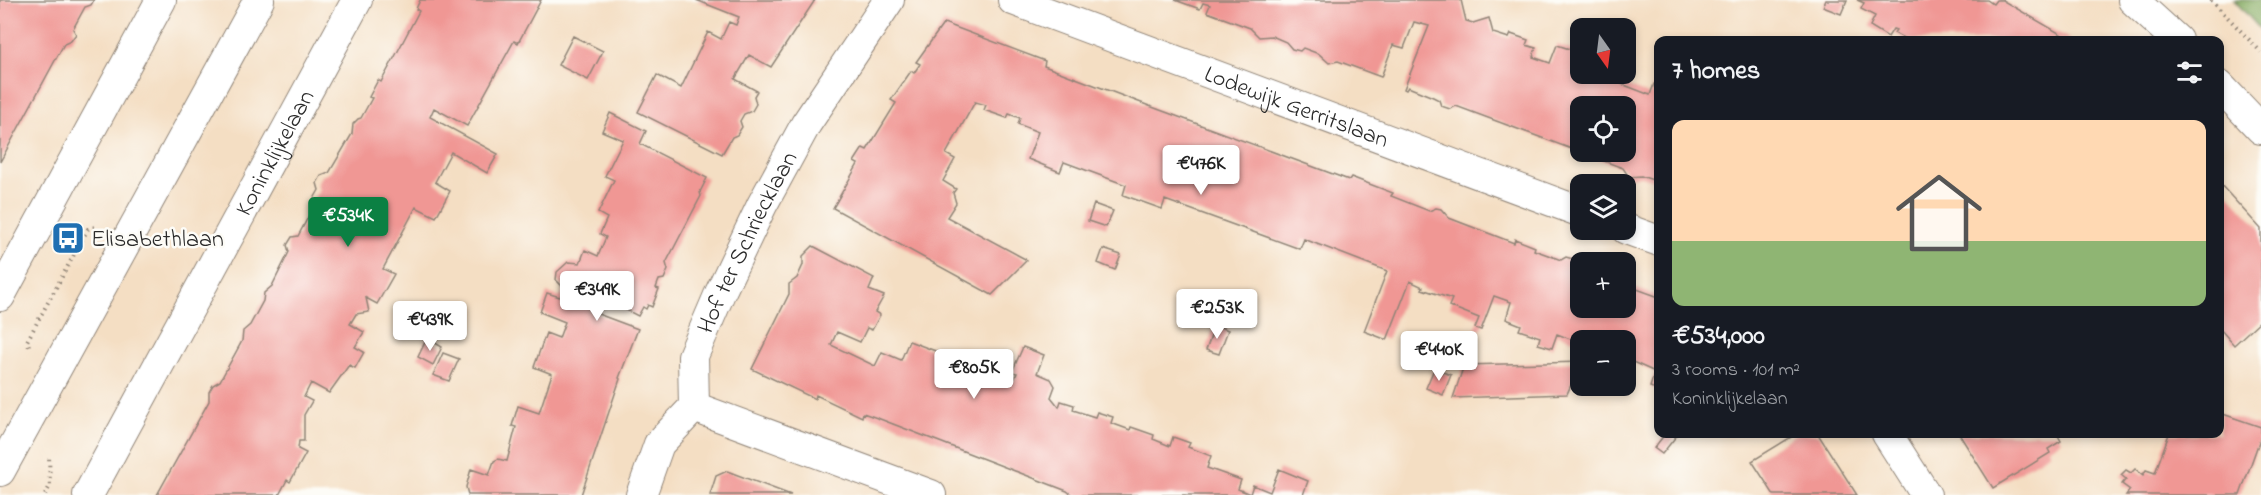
<!DOCTYPE html>
<meta charset="utf-8">
<style>
body{margin:0;font-family:"Indie Flower",sans-serif;background:#242831;color:#f1f3f6;height:100vh;display:flex;flex-direction:column;font-size:22px;white-space:nowrap}
*{box-sizing:border-box;margin:0}
p{font-size:20px;color:#9ea1a6}
.icon{flex:none;width:33px;height:33px;fill:none;stroke:currentColor;stroke-width:2;stroke-linecap:round;stroke-linejoin:round}
.map{position:relative;flex:1;overflow:hidden}
.details{position:absolute;left:1654px;top:36px;width:570px;height:402px;display:flex;flex-direction:column;background:#171b24;border-radius:12px;box-shadow:0 3px 9px #0003}
.details>*{flex:none}
.needle{width:39px;rotate:166deg}
.buttons{position:absolute;left:1570px;top:18px;display:grid;gap:12px}
.buttons a{display:grid;place-items:center;width:66px;height:66px;border-radius:12px;background:#171b24;box-shadow:0 3px 9px #0003;font-size:30px}
.price{position:absolute;translate:-50% -51px;padding:0 14px;border-radius:6px;background:#fff;color:#222;font-size:20px;line-height:39px;filter:drop-shadow(0 2px 3px #0008)}
.price::after{content:'';position:absolute;left:50%;top:36px;width:18px;height:14px;margin-left:-9px;background:inherit;clip-path:polygon(0 0,100% 0,50% 100%)}
.price.current{background:#0b8043;color:#fff}
ul{padding:0;list-style:none}
li{display:grid;align-content:center;gap:12px;height:318px;padding:0 18px}
li span{display:grid;place-items:center;height:186px;border-radius:12px;color:#555}
li>.icon{margin-inline-start:auto}
span .icon{width:108px;height:108px;fill:#fffc;stroke-width:1}
li b{font-size:26px}
h2{display:flex;justify-content:space-between;align-items:center;height:72px;padding:0 18px;font-size:26px}
.map>svg:first-child{display:block}
.forest{fill:#86ac62;stroke:#586c46;stroke-width:1.5}
.building{fill:#f09794;fill-rule:evenodd}
.lines{fill:none;stroke-linecap:round;stroke-linejoin:round}
.street-casing{stroke:#908477;stroke-width:32}
.path{stroke:#908477;stroke-width:4;stroke-dasharray:1.5 4.5;stroke-linecap:butt}
.street{stroke:#fff;stroke-width:30}
.labels{text-anchor:middle;stroke-width:5;stroke-linejoin:round;paint-order:stroke}
.street-label{font-size:24px;fill:#2b2b2b;stroke:#fdfcf7}
.poi-label{font-size:24px;fill:#2b2b2b;stroke:#fdfcf7;text-anchor:start}
</style>
<div class="map">
<svg width="2261" height="495" viewBox="0 0 2261 495">
<rect width="100%" height="100%" fill="#fdfcf7"/>
<filter id="ink" filterUnits="userSpaceOnUse"><feTurbulence type="fractalNoise" baseFrequency=".0167" numOctaves="2"/><feDisplacementMap in="SourceGraphic" scale="12" xChannelSelector="R" yChannelSelector="G"/><feConvolveMatrix kernelMatrix="1 2 1 2 8 2 1 2 1" color-interpolation-filters="sRGB"/></filter>
<filter id="wash" filterUnits="userSpaceOnUse"><feTurbulence type="fractalNoise" baseFrequency=".008" numOctaves="4" result="noise"/><feDisplacementMap in="SourceGraphic" scale="24" xChannelSelector="R" yChannelSelector="G"/><feGaussianBlur stdDeviation="1.35" result="paint"/><feColorMatrix in="noise" values="0 0 0 0 0 0 0 0 0 0 0 0 0 0 0 0 0 1.4 0 .05"/><feComposite in="paint" operator="in"/></filter>
<g filter="url(#wash)">
<rect width="100%" height="100%" fill="#f4dec3"/>
<!-- forest -->
<path class="forest" d="M2234,0H2261V30Z"/>
<g id="blocks">
<!-- building -->
<path class="building" d="M0,0H94L91,5L85,7L73,29L76,34L71,41L64,44L0,162Z
M420,0H541L518,43L514,41L467,126L434,108L430,117L498,154L487,173L451,152L435,182L450,191L436,217L416,207L383,269L394,274L377,304L366,298L369,312L356,314L350,324L364,332L355,347L364,352L355,368L349,365L329,393L311,383L304,397L312,401L304,415V441H299L298,449L306,453L290,482L287,480L279,495H157L209,401V392L213,385L220,381L242,341L243,331L250,325L263,301L264,293L272,286L289,252L287,245L292,237L298,236L314,206L311,204L319,190L317,183L321,176L329,173L352,134L353,124L358,119L361,118L372,98L369,97L378,80L381,82L398,51L419,11L416,9Z
M696,0H815L771,67L749,55L735,79L757,91L754,96L756,104L752,111L744,114L740,121L742,127L737,135L732,137L722,154L638,112L657,75L681,88L708,32L721,39L729,22L736,25L739,17Z
M1175,0H1461L1466,21L1473,23L1489,18L1493,33L1509,38L1511,34L1528,40L1526,45L1536,48L1533,57L1550,63L1557,45L1579,52L1576,59L1581,61V74H1602L1601,76L1650,95L1654,84L1659,86V182L1641,176L1629,177L1623,168L1456,106L1450,109L1441,106L1439,100L1433,97L1408,87L1406,90L1404,89L1429,26L1414,22L1404,48L1393,45L1381,77L1338,61L1329,63L1319,54L1303,48L1300,51L1292,49L1286,42L1272,36L1259,37L1250,28L1207,12L1210,5L1203,3L1200,9ZM1581,106H1626V152H1581Z
M1826,0H1847L1841,14L1823,7Z
M1857,0H1987L1993,4L1996,0H2002L2071,40H1907L1894,33L1896,30L1893,29L1888,37L1870,26L1875,16L1861,9L1864,3Z
M944,23L1045,61L1044,66L1152,107L1349,180L1351,177L1393,193L1391,196L1429,211L1436,208L1441,209L1449,218L1514,243L1515,239L1535,247L1534,250L1548,255L1561,260L1566,257L1580,261L1581,308H1626V285L1659,297V390L1650,387L1655,372L1626,359V340H1581V343L1557,334L1552,348L1538,344L1540,337L1519,330L1521,325L1506,319L1511,302L1494,296L1481,330L1475,328L1479,318L1449,306L1452,299L1422,289L1423,287L1410,281L1387,340L1364,331L1387,271L1304,239L1300,249L1165,200L1162,209L1123,195L1126,185L1064,162L1060,172L1028,159L1038,132L1018,124L1020,118L1009,114L1007,118L984,110L986,105L975,102L946,154L955,159L943,181L956,189L953,193L956,203L947,217L1027,260L992,295L833,208L858,164L854,162L863,148L867,150L896,103L891,100L911,71L914,73L920,64L916,62Z
M573,36L603,51L588,80L558,65Z
M610,113L646,131L640,144L707,178L700,192L701,196L666,263L668,270L664,279L659,280L656,288L659,289L652,307L648,305L646,309L643,307L638,316L597,295L590,311L638,329L619,378L620,379L581,495H468L466,487L471,469L489,475L494,461L498,459L507,461L516,427L512,426L518,406L539,413L552,374L534,367L546,333L559,338L565,322L540,312L547,293L560,297L563,292L564,288L556,280L557,272L568,262L580,263L585,250L598,256L606,237L600,234L607,218L598,213L614,180L605,176L623,140L602,131Z
M2220,184L2261,229V320L2234,345L2220,329Z
M1094,204L1113,211L1106,227L1088,221Z
M813,246L874,278L869,290L884,296L875,312L880,315L872,330L867,328L860,342L837,332L831,345L875,366L882,352L901,360L909,341L970,364L967,373L982,378L984,372L999,377L1000,374L1014,380L1017,373L1012,372L1023,347L1044,355L1037,373L1051,379L1055,386L1051,397L1059,407L1061,401L1074,405L1073,410L1095,417L1097,412L1113,417L1111,423L1130,430L1131,427L1154,435L1153,439L1170,446L1173,437L1190,443L1188,447L1211,456L1207,468L1241,480L1238,489L1250,494L1253,485L1270,492L1279,469L1308,481L1303,495H1072L1067,491L880,419L863,413L862,417L816,395L815,399L752,369L789,294V284L797,278L803,265V256Z
M1103,249L1121,255L1115,270L1098,263Z
M1215,325L1228,330L1219,354L1206,350Z
M427,338L442,347L433,365L418,357Z
M443,353L459,359L449,381L433,375Z
M1581,362L1567,394L1453,398L1464,365Z
M1434,369L1451,375L1443,395L1426,388Z
M2220,413L2261,427V436L2240,495H2126L2130,490L2122,484L2126,479L2121,475L2126,470L2131,473L2135,469L2143,475L2146,470L2155,473L2169,434H2220Z
M1665,434H1678L1662,454L1654,448Z
M1796,434H1818L1857,495H1774L1752,461Z
M1959,434H2057L2061,441L2048,449L2050,453L1993,488Z
M727,471L791,495H710L716,476Z"/>
</g>
</g>
<g filter="url(#ink)">
<use href="#blocks" fill-opacity="0" stroke="#908477" stroke-width="1.5"/>
<g class="lines">
<defs>
<g id="street">
<path id="s1" d="M1013,0L1581,212"/>
<path d="M2133,0L2177,40"/>
<path d="M2220,86L2261,129"/>
<path d="M1626,229L1659,241"/>
<path d="M0,296L161,0"/>
<path d="M694,407L931,495"/>
<path d="M1887,434L1926,495"/>
<path d="M0,471L259,0"/>
<path id="s2" d="M88,495L357,0"/>
<path id="s3" d="M641,495L659,444L694,407L693,356L720,293L762,205L806,124L889,0"/>
</g>
</defs>
<!-- street casing -->
<use href="#street" class="street-casing"/>
<!-- path -->
<path class="path" d="M2211,0L2261,52
M29,346L27,341L88,229L95,227
M45,495L50,486L49,455"/>
<!-- street -->
<use href="#street" class="street"/>
</g>
</g>
<!-- icons -->
<defs>
<symbol id="bus-square" viewBox="-11 -11 22 22"><rect x="-9" y="-9" width="18" height="18" rx="4" fill="#1f6fb2" stroke="#fdfcf7"/><path d="M-5-6H5V4H4V6H2V4H-2V6H-4V4H-5ZM-3.5-4V0h7V-4ZM-3.5 1.2v1.5H-2V1.2ZM2 1.2v1.5H3.5V1.2Z" fill="#fff"/></symbol>
</defs>
<g fill-rule="evenodd">
<use href="#bus-square" x="49" y="219" width="38" height="38"/>
</g>
<g class="labels">
<!-- street labels -->
<g class="street-label">
<text dy="8" stroke="none"><textPath href="#s1" startOffset="303">Lodewijk Gerritslaan</textPath></text>
<text dy="8" stroke="none"><textPath href="#s2" startOffset="390">Koninklijkelaan</textPath></text>
<text dy="8" stroke="none"><textPath href="#s3" startOffset="282">Hof ter Schriecklaan</textPath></text>
</g>
<!-- poi labels -->
<g class="poi-label">
<text x="91" y="246">Elisabethlaan</text>
</g>
</g>
</svg>
<div class="buttons">
<a><svg class="needle" viewBox="-14 -14 28 28"><path d="M0-13l5 13h-10z" fill="#e53935"/><path d="M0 13l5-13h-10z" fill="#9ea1a6"/></svg></a>
<a><svg class="icon" aria-label="locate" viewBox="0 0 24 24"><circle cx="12" cy="12" r="6"/><path d="M12 2v4M12 18v4M2 12h4M18 12h4"/></svg></a>
<a><svg class="icon" aria-label="layers" viewBox="0 0 24 24"><path d="M12 4l9 5-9 5-9-5zM3 14l9 5 9-5"/></svg></a>
<a>+</a>
<a>−</a>
</div>
<b class="price" style="left:1201px;top:196px">€476K</b>
<b class="price current" style="left:348px;top:248px">€534K</b>
<b class="price" style="left:597px;top:322px">€349K</b>
<b class="price" style="left:1217px;top:340px">€253K</b>
<b class="price" style="left:430px;top:352px">€439K</b>
<b class="price" style="left:1439px;top:382px">€440K</b>
<b class="price" style="left:974px;top:400px">€805K</b>
<section class="details">
<h2>7 homes<svg class="icon" aria-label="filters" viewBox="0 0 24 24"><path d="M4 7h16M4 17h16"/><circle cx="9" cy="7" r="2"/><circle cx="15" cy="17" r="2"/></svg></h2>
<ul>
<li><span style="background:linear-gradient(#ffd9b3 65%,#8fb573 0)"><svg class="icon" aria-label="home" viewBox="0 0 24 24"><path d="M3 11l9-7 9 7M6 9v11h12V9"/></svg></span><div><b>€534,000</b><p>3 rooms · 101 m²</p><p>Koninklijkelaan</p></div></li>
</ul>
</section>
</div>
